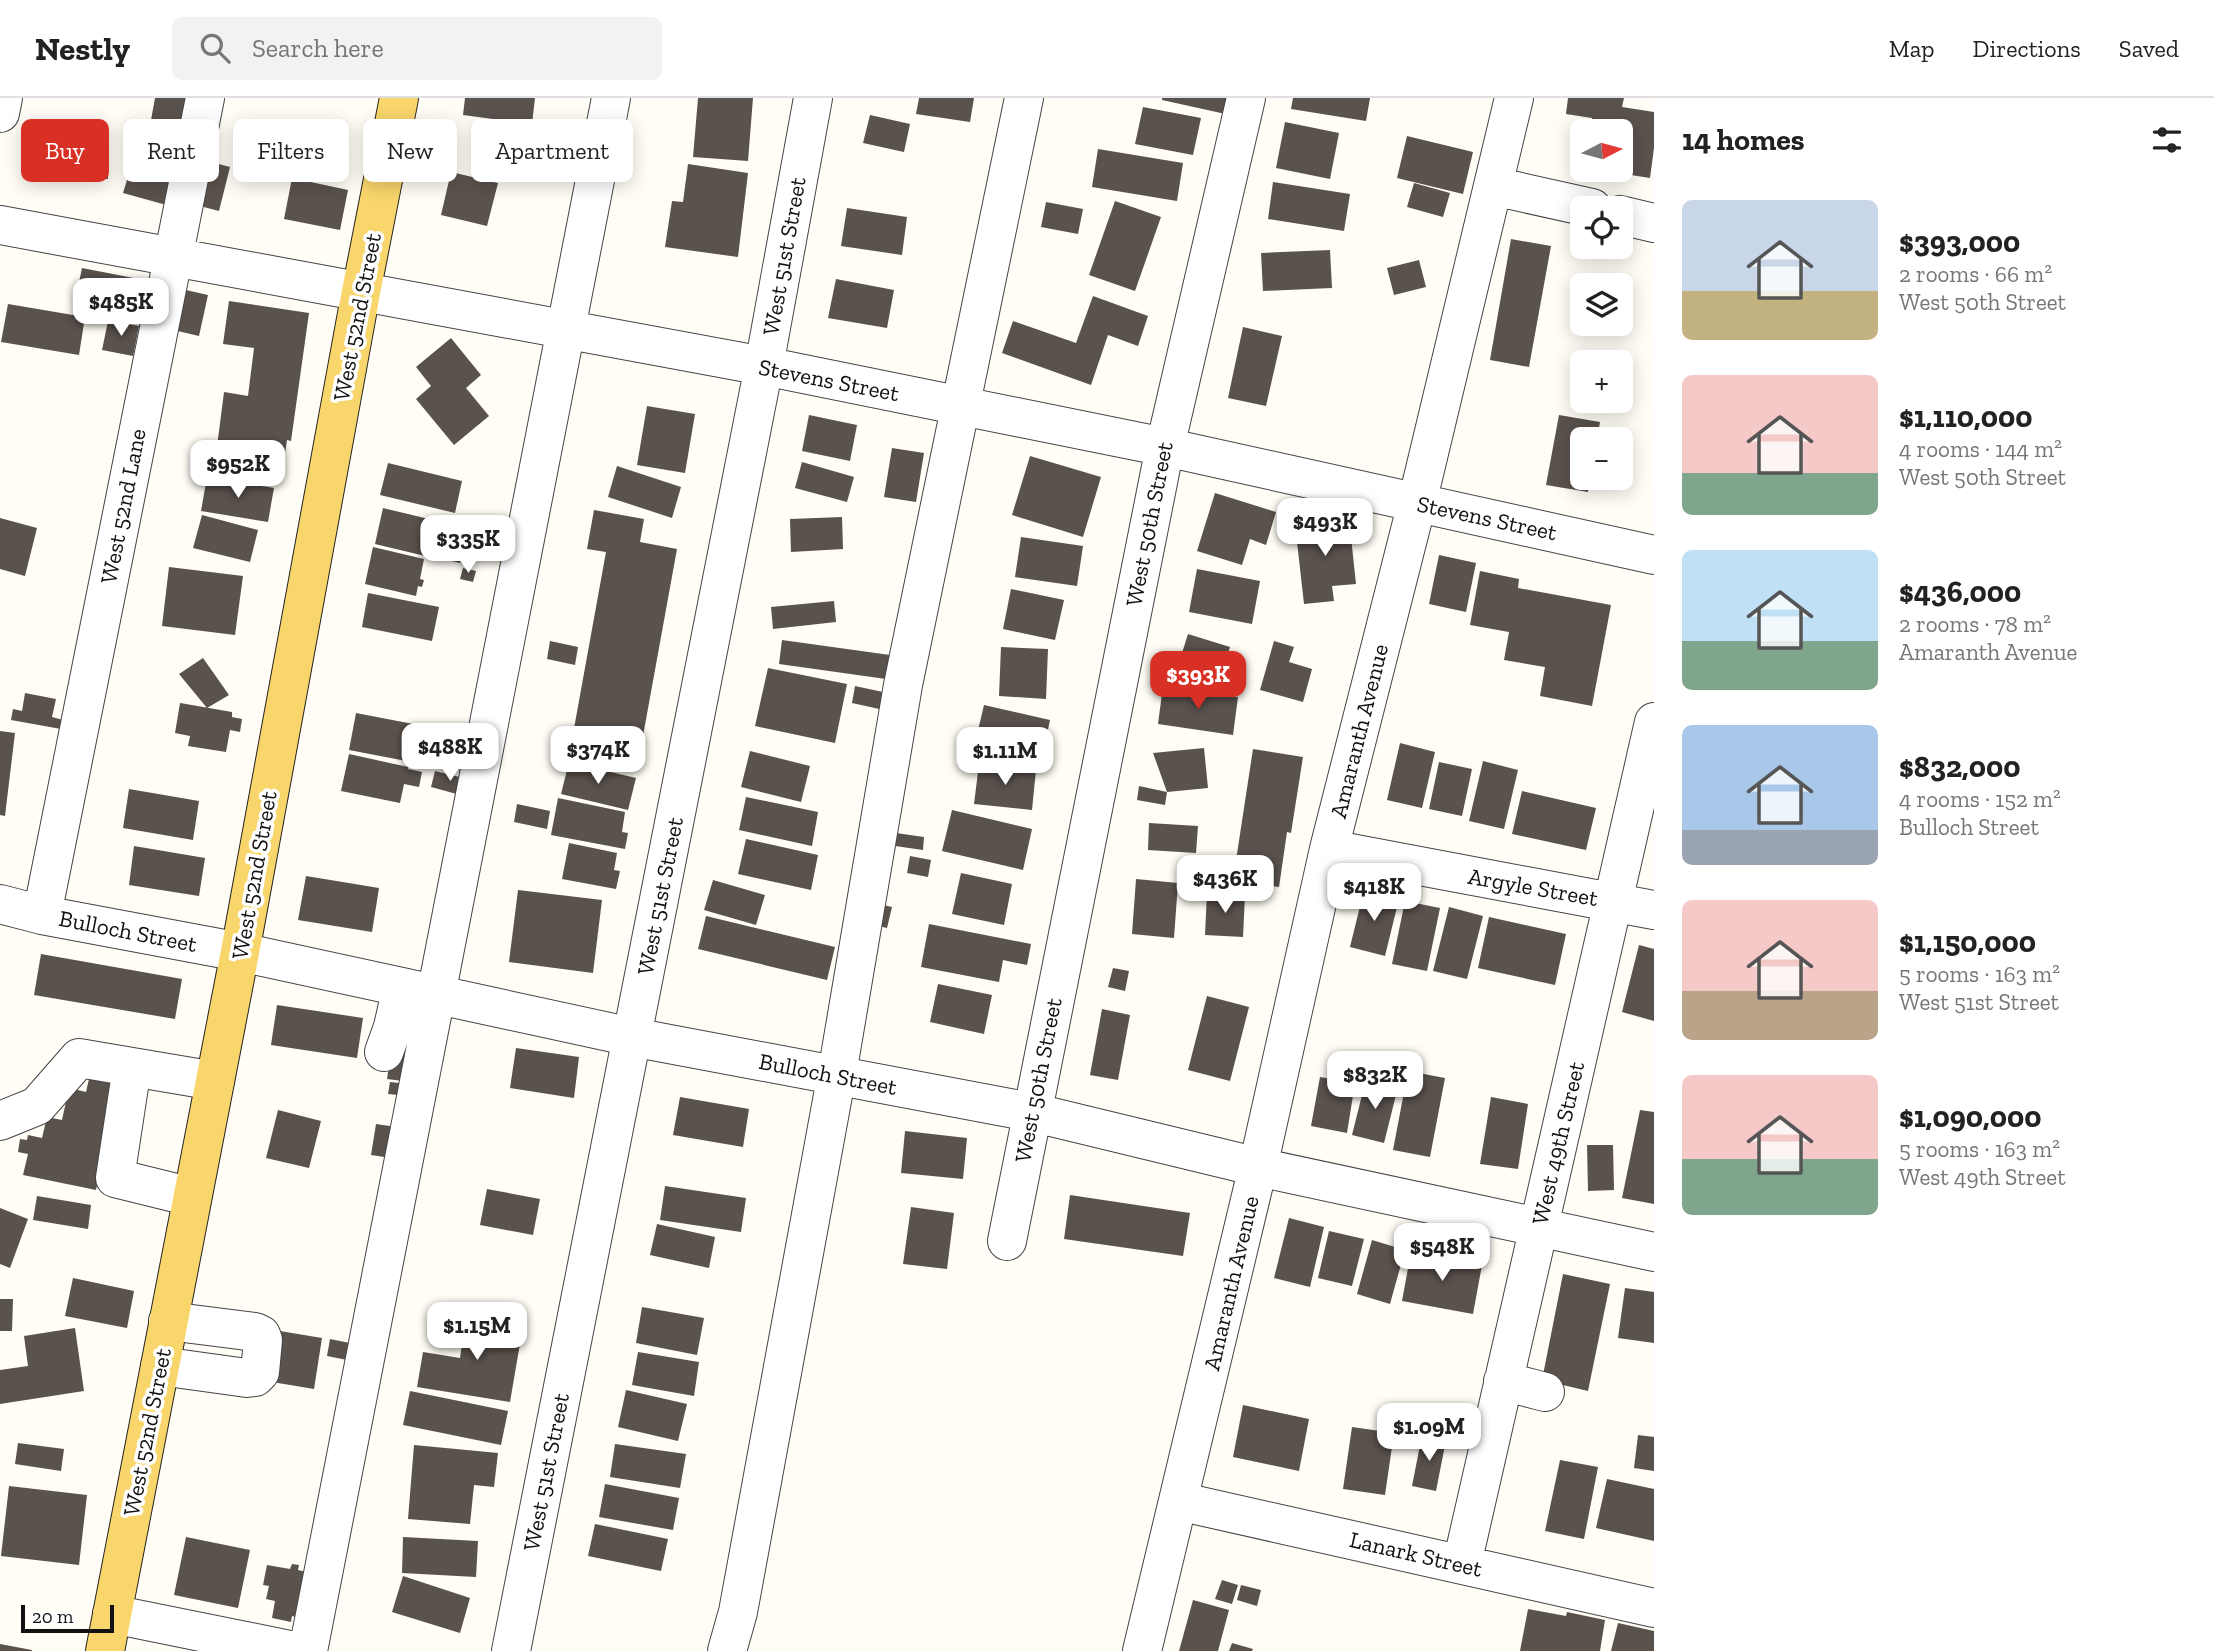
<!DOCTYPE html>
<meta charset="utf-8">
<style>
body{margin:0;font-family:"Zilla Slab",serif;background:#f2f2f2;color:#222;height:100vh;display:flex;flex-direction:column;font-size:26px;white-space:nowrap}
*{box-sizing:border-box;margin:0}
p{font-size:23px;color:#767676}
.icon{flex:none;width:38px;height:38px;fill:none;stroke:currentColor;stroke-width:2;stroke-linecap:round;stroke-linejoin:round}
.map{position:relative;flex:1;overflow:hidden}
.drawer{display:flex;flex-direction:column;background:#fff;width:560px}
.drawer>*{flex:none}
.guide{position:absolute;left:21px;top:21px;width:665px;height:63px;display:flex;gap:14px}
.needle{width:46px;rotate:84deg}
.controls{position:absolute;left:1570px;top:21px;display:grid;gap:14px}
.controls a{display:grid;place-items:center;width:63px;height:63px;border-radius:10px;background:#fff;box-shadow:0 4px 18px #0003;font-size:35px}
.scale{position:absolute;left:21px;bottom:18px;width:93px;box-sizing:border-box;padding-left:7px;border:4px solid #111;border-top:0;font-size:19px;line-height:24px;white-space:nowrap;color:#111;-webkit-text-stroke:5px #fff;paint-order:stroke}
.price{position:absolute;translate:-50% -60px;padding:0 16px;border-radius:14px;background:#fff;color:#222;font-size:23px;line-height:46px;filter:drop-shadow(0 2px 4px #0008)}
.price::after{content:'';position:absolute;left:50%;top:42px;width:21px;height:16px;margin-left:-10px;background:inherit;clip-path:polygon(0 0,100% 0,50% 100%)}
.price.current{background:#d93025;color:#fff}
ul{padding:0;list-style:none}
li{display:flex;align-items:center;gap:21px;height:175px;padding:0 28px}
li span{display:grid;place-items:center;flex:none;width:196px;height:140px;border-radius:10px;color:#555}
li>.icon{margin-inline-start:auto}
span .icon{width:84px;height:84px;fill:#fffc;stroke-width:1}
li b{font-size:30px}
h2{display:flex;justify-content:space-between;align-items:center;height:84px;padding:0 28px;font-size:30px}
.tag{padding:0 24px;border-radius:10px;background:#fff;box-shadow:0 4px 18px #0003;font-size:24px;line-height:63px}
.tag.current{background:#d93025;color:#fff}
header{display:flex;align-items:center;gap:42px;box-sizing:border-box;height:98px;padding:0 35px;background:#fff;border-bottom:2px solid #e0e0e0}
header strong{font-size:33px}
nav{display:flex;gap:38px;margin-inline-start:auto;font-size:24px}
.search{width:490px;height:63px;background:#f2f2f2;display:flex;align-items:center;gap:18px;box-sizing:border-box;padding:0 24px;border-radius:10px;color:#767676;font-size:26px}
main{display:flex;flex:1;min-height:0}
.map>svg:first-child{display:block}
.building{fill:#5a524d}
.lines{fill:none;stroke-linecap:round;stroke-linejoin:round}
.minor-casing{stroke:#444;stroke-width:40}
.major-casing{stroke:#222;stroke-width:40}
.minor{stroke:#fff;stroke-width:38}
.major{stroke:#f9d66b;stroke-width:38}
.labels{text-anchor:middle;stroke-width:7;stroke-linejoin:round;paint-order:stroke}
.street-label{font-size:23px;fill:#111;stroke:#fff}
</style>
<header>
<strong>Nestly</strong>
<div class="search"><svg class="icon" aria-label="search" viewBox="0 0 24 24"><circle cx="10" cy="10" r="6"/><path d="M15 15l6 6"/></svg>Search here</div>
<nav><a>Map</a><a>Directions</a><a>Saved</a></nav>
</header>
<main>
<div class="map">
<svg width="1654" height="1553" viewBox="0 0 1654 1553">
<rect width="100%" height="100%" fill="#fffdf5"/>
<!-- building -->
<path class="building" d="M155,0H187L182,28L151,22Z
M465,0H535L532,26L463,17Z
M698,0H753L748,63L693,59Z
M919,0H974L970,24L916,16Z
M1162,0H1234L1230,17L1162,2Z
M1293,0H1370L1366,23L1291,11Z
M1568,0H1624L1622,9L1654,14V50L1650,80L1605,73L1620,72V33H1590L1592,20L1566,16Z
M1143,9L1201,20L1193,57L1135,46Z
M870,17L910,26L904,54L863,45Z
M1285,24L1339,35L1330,81L1276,70Z
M290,35L347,42L344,74L286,67Z
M1407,38L1473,54L1463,96L1397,80Z
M43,41L108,42V81H43Z
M1098,51L1183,65L1177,103L1092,89Z
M134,59L180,71L170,108L123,95Z
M203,62L230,69L219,113L192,106Z
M252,63L272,66L269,81L249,78Z
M688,66L748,75L738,159L665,149L672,103L683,104Z
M451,74L498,85L487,128L441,117Z
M292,80L348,92L340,132L284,121Z
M1273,84L1350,96L1344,133L1268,121Z
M1414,85L1450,95L1443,119L1407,109Z
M1115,103L1161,119L1135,193L1089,177Z
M1046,104L1083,111L1078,136L1041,129Z
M847,110L907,119L902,157L841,148Z
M1511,141L1551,148L1529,269L1490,262Z
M1330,152L1332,190L1263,193L1261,155Z
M1419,162L1426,189L1394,197L1387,170Z
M82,170L149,183L143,217L75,204Z
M836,181L894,192L887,230L828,220Z
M177,190L208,197L199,238L169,231Z
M1093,198L1148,218L1138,248L1108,237L1091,287L1002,255L1013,223L1076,245Z
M229,203L309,215L291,343L287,342L281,382L214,372L224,294L248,298L254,250L223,246Z
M8,206L85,219L79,257L1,244Z
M108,223L139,228L133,258L102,252Z
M1243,229L1282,238L1266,308L1228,300Z
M451,240L481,277L466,290L489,318L454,347L416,301L431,288L416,269Z
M647,308L695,316L685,375L637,367Z
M809,317L857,327L850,363L802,353Z
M1559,317L1600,324L1597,341H1582V380H1590L1588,394L1546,387Z
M892,350L924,355L916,404L884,399Z
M1030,358L1101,379L1083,439L1012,417Z
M802,364L854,379L847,404L795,390Z
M388,365L462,383L455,415L380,397Z
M617,368L681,389L672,420L608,399Z
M207,379L274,390L268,424L201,413Z
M1215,395L1276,414L1266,447L1250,441L1242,467L1197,453Z
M383,410L433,422L429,441L434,442L432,449L428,448L425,458L375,446Z
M594,412L644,421L640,444L677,451L637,671L569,658L606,454L587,451Z
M202,417L258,432L250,464L193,450Z
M842,419L843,451L791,454L790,421Z
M0,420L37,430L25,478L0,471Z
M1349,420L1356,486L1332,488L1334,503L1304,506L1295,426Z
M1021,439L1083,448L1077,488L1015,479Z
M373,449L424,461L420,481L424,482L422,489L418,488L416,498L365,486Z
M451,451L463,453L460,465L448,462Z
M1439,457L1476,465L1466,514L1429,506Z
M169,469L243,478L235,537L162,528Z
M463,470L476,473L473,484L460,481Z
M1197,471L1260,483L1252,526L1189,514Z
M1480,473L1519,481L1518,490L1611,507L1592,608L1540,598L1545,569L1504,562L1509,534L1470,527Z
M1011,491L1064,502L1055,542L1003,531Z
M368,495L439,509L432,543L362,529Z
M834,503L836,524L773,531L771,509Z
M1188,536L1230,549L1219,584L1177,571Z
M782,542L890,557L886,581L779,566Z
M550,543L578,549L575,567L547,561Z
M1274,543L1294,549L1289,564L1312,571L1303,604L1260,592Z
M1001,549L1048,551L1046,601L999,598Z
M203,560L229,597L207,610L179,576Z
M768,570L847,586L835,645L755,628Z
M855,588L897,597L893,614L852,605Z
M1163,588L1238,599L1233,637L1158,626Z
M25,595L56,601L52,619L63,622L61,631L11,622L13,611L22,613Z
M180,605L232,614V619L242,621L240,634L230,632L226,654L188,648L190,638L175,635Z
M984,607L1050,622L1042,660L975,645Z
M356,615L434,630L427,667L349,652Z
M0,633L15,635L5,718L0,717Z
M1400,645L1435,654L1422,710L1387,702Z
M1204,650L1208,690L1167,694L1153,655Z
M1253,651L1303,659L1291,735L1287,734L1279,789L1233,782Z
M750,653L810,668L801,704L741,689Z
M349,656L408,669V671L422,674L419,689L404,686L400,705L341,693Z
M1483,663L1518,672L1504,731L1469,723Z
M569,664L636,680L628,712L561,696Z
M1439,664L1472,671L1462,718L1429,711Z
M979,666L1036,672L1032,712L974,706Z
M435,673L468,681L464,698L431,689Z
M1139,688L1167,694L1165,707L1137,702Z
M129,691L199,703L193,742L123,730Z
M1522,693L1596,710L1586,752L1512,736Z
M746,699L818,714L812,748L739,732Z
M558,700L625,714L622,734L628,735L625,751L551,737Z
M517,706L550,713L547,731L514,724Z
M952,712L1032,731L1023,772L942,753Z
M1149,725L1198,728L1196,755L1148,752Z
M896,735L924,739L923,752L895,748Z
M746,741L818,757L811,792L738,776Z
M569,745L617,755L614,772L620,773L616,791L562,781Z
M134,748L205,760L199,798L129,787Z
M910,758L931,762L928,779L907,775Z
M961,775L1012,786L1004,827L952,816Z
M306,778L379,790L372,834L298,822Z
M1136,781L1178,785L1174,840L1132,836Z
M713,782L765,797L756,827L704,812Z
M518,792L602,802L593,875L509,864Z
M1364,792L1399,801L1385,858L1350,849Z
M1207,794L1245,797L1243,839L1205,837Z
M1405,803L1440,810L1427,873L1392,866Z
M875,805L892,809L887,830L870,826Z
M1449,809L1483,818L1467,881L1433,873Z
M706,818L835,849L827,882L698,851Z
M1489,819L1566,836L1555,887L1478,870Z
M929,826L1031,846L1027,867L1003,862L999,884L921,869Z
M1639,847L1654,851V923L1622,914Z
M41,856L182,881L175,921L34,897Z
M1113,870L1129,873L1125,893L1108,889Z
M938,886L992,897L984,936L930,924Z
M1207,898L1249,909L1230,983L1188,972Z
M277,907L363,920L357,960L271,947Z
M1102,911L1130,917L1118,982L1090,977Z
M516,950L579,959L574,1000L510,990Z
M391,954L407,956L403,983L387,981Z
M1408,973L1445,980L1430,1059L1393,1052Z
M1320,979L1355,985L1347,1035L1311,1028Z
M89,981L118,987L96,1092L23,1077L28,1056L18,1054L20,1041L27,1042L28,1037L42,1040L47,1019L62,1022L69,990L86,994Z
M1366,981L1398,989L1384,1045L1352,1037Z
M390,984L400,985L398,997L388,996Z
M680,999L749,1011L743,1049L673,1037Z
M1491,999L1528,1006L1518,1071L1480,1066Z
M278,1012L321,1023L309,1070L266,1060Z
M1640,1012L1654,1014V1106L1622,1100Z
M376,1026L403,1030L398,1061L371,1057Z
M905,1033L967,1040L963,1081L901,1075Z
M1587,1047H1613L1614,1092L1588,1093Z
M665,1088L746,1100L741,1134L660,1122Z
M487,1091L540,1101L533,1137L480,1127Z
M1070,1097L1190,1115L1183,1158L1064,1141Z
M37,1098L91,1107L88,1131L33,1122Z
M911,1109L954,1115L947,1171L903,1166Z
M0,1110L28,1121L10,1170L0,1166Z
M1289,1120L1324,1129L1310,1189L1274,1180Z
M657,1126L715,1139L709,1170L650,1157Z
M1329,1133L1364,1141L1352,1188L1318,1180Z
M1372,1142L1405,1152L1390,1206L1357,1196Z
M1411,1154L1482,1167L1473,1216L1402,1203Z
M1563,1176L1610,1186L1588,1293L1542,1282Z
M73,1180L134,1193L127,1230L65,1218Z
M1625,1190L1654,1194V1245L1618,1240Z
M0,1201H13L12,1233H0Z
M642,1209L704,1220L697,1257L636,1245Z
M466,1219L523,1228L510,1304L417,1289L423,1254L460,1260Z
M75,1230L84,1293L0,1306V1272L28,1268L24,1238Z
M280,1233L322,1240L314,1291L272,1284Z
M330,1241L355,1246L352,1263L327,1258Z
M638,1254L699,1264L694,1298L632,1287Z
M626,1292L687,1306L678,1343L618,1329Z
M410,1293L508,1313L501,1347L403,1327Z
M1243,1307L1309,1321L1299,1373L1233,1359Z
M1352,1329L1394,1335L1385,1397L1343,1391Z
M1422,1337L1446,1342L1436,1393L1412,1388Z
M1638,1337L1654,1339V1373L1634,1370Z
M18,1345L64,1351L61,1373L15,1366Z
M615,1346L686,1356L680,1390L610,1379Z
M414,1347L498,1355L494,1389L474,1387L470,1426L408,1421Z
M1560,1362L1598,1369L1584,1441L1545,1433Z
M1607,1381L1654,1391V1443L1596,1430Z
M605,1386L679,1400L673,1432L599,1419Z
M9,1388L87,1397L79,1467L1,1458Z
M595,1426L668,1441L661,1473L588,1458Z
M186,1439L250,1452L238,1510L174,1497Z
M403,1439L478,1443L476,1479L402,1475Z
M292,1466L299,1467L298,1472L311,1475L302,1521L292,1518L291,1524L272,1520L275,1503L266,1501L269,1488L263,1487L267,1467L290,1471Z
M403,1478L470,1500L460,1535L392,1514Z
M1222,1482L1238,1487L1232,1506L1215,1501Z
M1241,1487L1261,1492L1257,1508L1237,1502Z
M1193,1502L1229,1512L1218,1553H1179Z
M1528,1511L1566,1518L1567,1514L1605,1522L1600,1553H1520Z
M1618,1525L1654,1533V1553H1611Z
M1232,1545L1253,1551L1252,1553H1229Z
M0,1546L32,1552V1553H0Z"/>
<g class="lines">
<defs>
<path id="minor" d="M0,15L3,0
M1493,88L1592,110
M1620,117L1654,125
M0,127L764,268L1165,349L1654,457
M1329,751L1654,812
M0,806L42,817L240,854L632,939L1031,1014L1258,1069L1654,1154
M42,817L205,0
M384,954L393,929L402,889
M0,1023L37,1008L79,960L132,969
M192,1099L115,1080L132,969L215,983
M1007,1143L1165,349L1246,0
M160,1268L247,1280L255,1279L260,1274L263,1242L261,1237L255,1234L168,1223
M1503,1283L1545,1294
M1178,1403L1654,1510
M1462,1466L1654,624
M112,1516L295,1553
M308,1553L611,0
M511,1553L764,268L813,0
M727,1553L738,1514L838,970L903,587L1024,0
M1142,1553L1258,1069L1329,751L1417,405L1514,0"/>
<path id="major" d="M105,1553L240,854L361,194L399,0"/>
</defs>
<!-- minor casing -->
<use href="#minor" class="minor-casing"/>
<!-- major casing -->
<use href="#major" class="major-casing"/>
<!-- minor -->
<use href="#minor" class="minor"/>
<!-- major -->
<use href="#major" class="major"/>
</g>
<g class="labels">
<!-- street labels -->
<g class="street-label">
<text transform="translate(784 158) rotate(-80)" y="8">West 51st Street</text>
<text transform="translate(357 219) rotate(-79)" y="8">West 52nd Street</text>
<text transform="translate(829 282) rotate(11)" y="8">Stevens Street</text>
<text transform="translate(123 408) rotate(-79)" y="8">West 52nd Lane</text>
<text transform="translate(1487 420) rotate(12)" y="8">Stevens Street</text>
<text transform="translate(1149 426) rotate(-79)" y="8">West 50th Street</text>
<text transform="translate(1359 633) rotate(-76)" y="8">Amaranth Avenue</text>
<text transform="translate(254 777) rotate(-80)" y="8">West 52nd Street</text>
<text transform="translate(1533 789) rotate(10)" y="8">Argyle Street</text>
<text transform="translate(660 798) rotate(-79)" y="8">West 51st Street</text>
<text transform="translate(128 833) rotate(11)" y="8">Bulloch Street</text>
<text transform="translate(828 976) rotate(11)" y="8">Bulloch Street</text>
<text transform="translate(1038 982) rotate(-79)" y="8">West 50th Street</text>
<text transform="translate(1558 1045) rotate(-77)" y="8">West 49th Street</text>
<text transform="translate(1231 1185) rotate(-77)" y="8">Amaranth Avenue</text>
<text transform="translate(147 1334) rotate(-79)" y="8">West 52nd Street</text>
<text transform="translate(546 1374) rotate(-79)" y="8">West 51st Street</text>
<text transform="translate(1416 1456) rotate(13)" y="8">Lanark Street</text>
</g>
</g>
</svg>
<div class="controls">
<a><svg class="needle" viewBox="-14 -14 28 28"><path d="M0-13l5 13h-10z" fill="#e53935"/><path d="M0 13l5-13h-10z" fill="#767676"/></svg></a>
<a><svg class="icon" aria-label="locate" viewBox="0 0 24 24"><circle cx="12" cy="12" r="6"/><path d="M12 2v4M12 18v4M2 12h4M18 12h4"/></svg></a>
<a><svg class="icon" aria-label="layers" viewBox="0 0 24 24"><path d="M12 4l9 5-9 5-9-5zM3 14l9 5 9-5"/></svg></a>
<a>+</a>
<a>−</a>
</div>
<div class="scale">20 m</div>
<b class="price" style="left:121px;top:240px">$485K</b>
<b class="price" style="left:238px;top:402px">$952K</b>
<b class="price" style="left:1325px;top:460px">$493K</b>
<b class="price" style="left:468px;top:477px">$335K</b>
<b class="price current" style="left:1198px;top:613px">$393K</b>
<b class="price" style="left:450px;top:685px">$488K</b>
<b class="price" style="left:598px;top:688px">$374K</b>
<b class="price" style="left:1005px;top:689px">$1.11M</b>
<b class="price" style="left:1225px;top:817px">$436K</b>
<b class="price" style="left:1374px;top:825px">$418K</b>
<b class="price" style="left:1375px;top:1013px">$832K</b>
<b class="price" style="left:1442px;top:1185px">$548K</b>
<b class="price" style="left:477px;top:1264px">$1.15M</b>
<b class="price" style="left:1429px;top:1365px">$1.09M</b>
<div class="guide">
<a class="tag current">Buy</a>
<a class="tag">Rent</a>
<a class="tag">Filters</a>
<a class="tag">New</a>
<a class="tag">Apartment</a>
</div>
</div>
<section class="drawer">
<h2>14 homes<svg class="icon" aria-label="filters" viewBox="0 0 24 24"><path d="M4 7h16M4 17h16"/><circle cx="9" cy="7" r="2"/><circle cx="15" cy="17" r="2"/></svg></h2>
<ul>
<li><span style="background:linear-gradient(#c9d6e8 65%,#c2b280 0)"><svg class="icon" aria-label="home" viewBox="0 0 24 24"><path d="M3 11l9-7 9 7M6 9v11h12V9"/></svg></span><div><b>$393,000</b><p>2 rooms · 66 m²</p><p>West 50th Street</p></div></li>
<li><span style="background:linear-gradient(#f6c9c9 70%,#7fa58c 0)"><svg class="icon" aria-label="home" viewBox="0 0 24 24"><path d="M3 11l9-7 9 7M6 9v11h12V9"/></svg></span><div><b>$1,110,000</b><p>4 rooms · 144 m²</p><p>West 50th Street</p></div></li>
<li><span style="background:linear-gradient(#bfe0f5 65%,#7fa58c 0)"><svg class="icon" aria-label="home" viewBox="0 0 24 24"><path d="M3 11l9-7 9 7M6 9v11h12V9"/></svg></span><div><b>$436,000</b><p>2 rooms · 78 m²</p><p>Amaranth Avenue</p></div></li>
<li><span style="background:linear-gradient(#a9c7e8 75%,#9aa5b1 0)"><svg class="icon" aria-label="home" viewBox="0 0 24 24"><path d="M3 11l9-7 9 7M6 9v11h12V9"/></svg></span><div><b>$832,000</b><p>4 rooms · 152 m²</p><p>Bulloch Street</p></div></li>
<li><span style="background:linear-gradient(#f6c9c9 65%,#b9a48a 0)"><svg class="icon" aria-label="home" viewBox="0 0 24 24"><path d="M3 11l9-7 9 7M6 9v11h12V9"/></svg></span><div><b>$1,150,000</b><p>5 rooms · 163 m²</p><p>West 51st Street</p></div></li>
<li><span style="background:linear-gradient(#f6c9c9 60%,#7fa58c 0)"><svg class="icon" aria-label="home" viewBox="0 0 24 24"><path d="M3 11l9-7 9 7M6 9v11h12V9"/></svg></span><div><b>$1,090,000</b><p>5 rooms · 163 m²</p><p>West 49th Street</p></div></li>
</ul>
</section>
</main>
